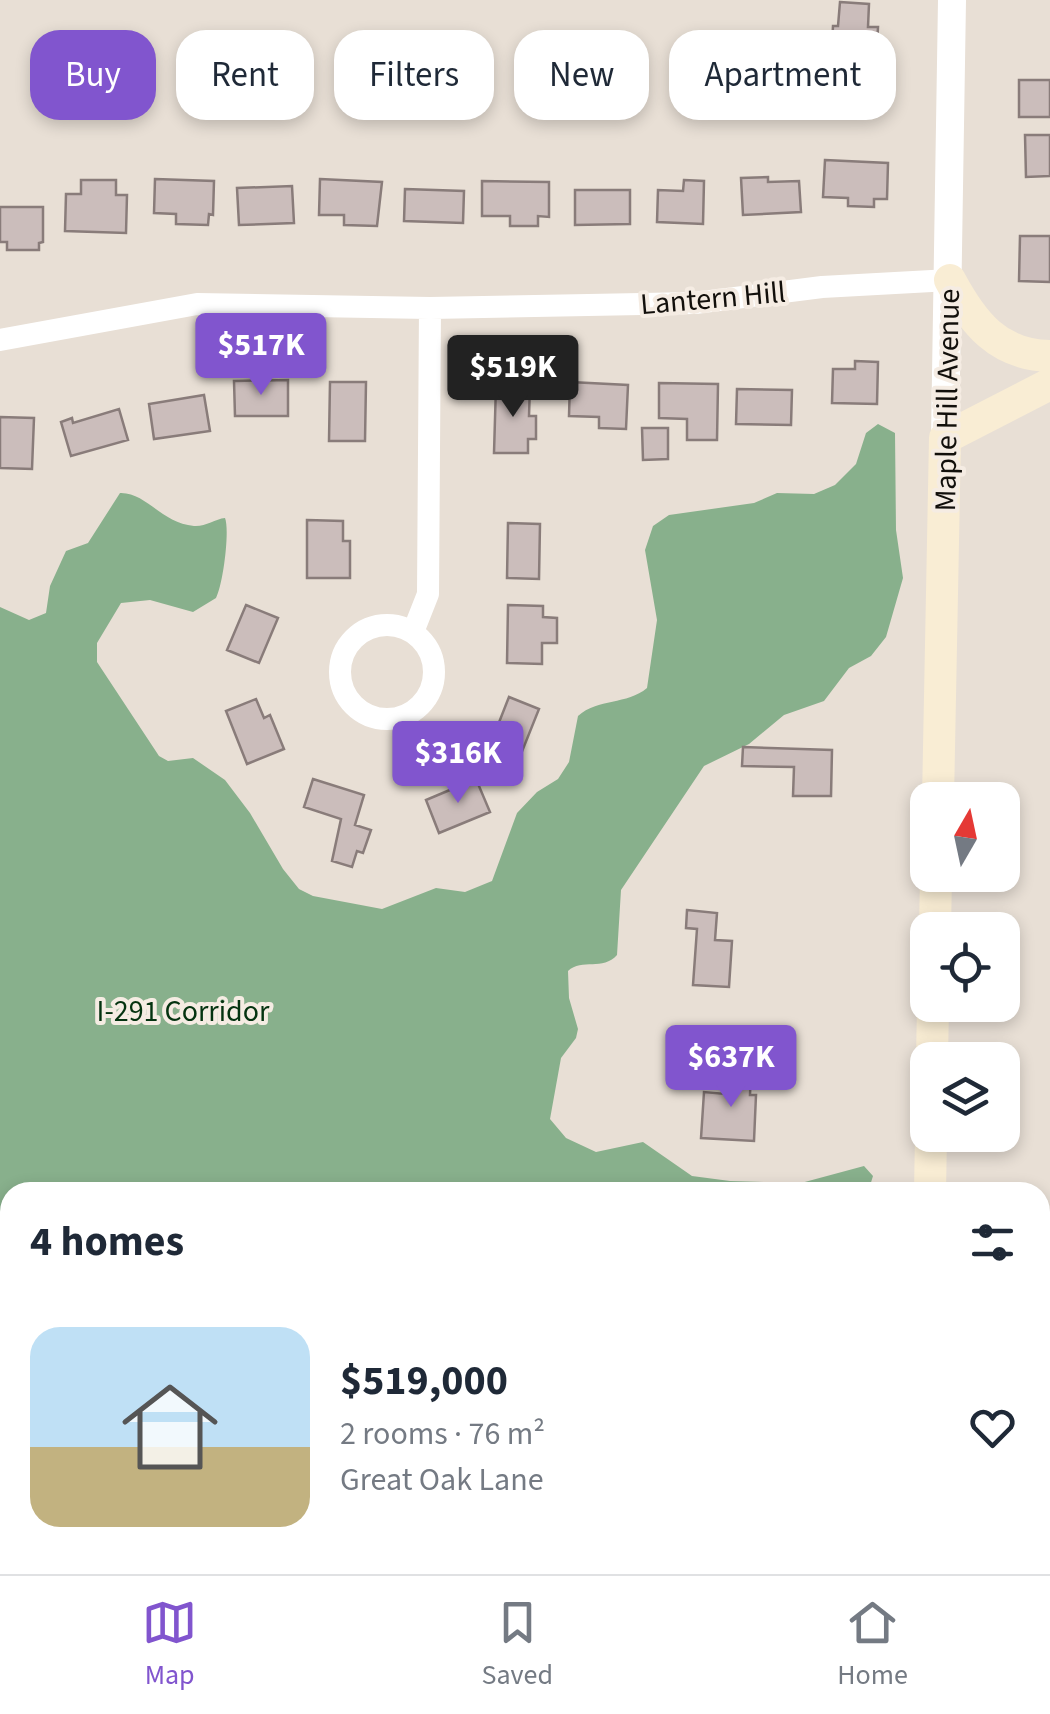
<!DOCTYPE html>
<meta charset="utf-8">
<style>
body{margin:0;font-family:"Source Sans 3",sans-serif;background:#f2f2f3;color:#1f2937;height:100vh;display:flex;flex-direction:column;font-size:38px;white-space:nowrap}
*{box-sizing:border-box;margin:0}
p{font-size:32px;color:#747a83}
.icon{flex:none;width:55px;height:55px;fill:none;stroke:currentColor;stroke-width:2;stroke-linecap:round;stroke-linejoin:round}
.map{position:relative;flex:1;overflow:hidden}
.drawer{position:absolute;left:0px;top:1182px;width:1050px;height:392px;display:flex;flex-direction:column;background:#fff;border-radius:30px 30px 0 0;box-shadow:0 5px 15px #0003}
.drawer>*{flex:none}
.hud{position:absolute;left:30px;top:30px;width:990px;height:90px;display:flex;gap:20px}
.needle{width:65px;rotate:9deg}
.fabs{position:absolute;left:910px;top:782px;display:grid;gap:20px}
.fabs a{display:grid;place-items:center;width:110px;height:110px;border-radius:20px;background:#fff;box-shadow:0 5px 15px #0003;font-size:50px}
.price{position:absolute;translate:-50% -85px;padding:0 22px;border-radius:10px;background:#8155ce;color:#fff;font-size:32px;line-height:65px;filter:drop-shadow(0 2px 5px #0008)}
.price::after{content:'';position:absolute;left:50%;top:60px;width:30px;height:22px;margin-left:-15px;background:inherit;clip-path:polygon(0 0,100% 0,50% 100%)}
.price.current{background:#222;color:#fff}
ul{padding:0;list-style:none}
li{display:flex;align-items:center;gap:30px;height:250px;padding:0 30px}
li+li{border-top:2px solid #e0e1e3}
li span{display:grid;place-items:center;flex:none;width:280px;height:200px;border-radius:30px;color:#555}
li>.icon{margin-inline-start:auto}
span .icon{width:120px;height:120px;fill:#fffc;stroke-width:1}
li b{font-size:42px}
h2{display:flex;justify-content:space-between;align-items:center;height:120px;padding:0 30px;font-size:42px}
.chip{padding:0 35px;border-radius:30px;background:#fff;box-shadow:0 5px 15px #0003;font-size:35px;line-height:90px}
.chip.current{background:#8155ce;color:#fff}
.dock{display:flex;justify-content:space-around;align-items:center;height:140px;border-top:2px solid #e0e1e3;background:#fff;font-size:28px;color:#747a83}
.dock a{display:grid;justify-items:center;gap:5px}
.dock .current{color:#8155ce}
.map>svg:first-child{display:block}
.green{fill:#b8d8bb}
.forest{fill:#88b08c}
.building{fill:#cbbdbb;stroke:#897c7a;stroke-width:2.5}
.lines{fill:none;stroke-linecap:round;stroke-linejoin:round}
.minor{stroke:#fff;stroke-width:22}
.tertiary{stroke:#fff;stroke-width:28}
.secondary{stroke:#f9edd4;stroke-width:32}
.labels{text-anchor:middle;stroke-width:8;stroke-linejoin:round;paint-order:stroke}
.street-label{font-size:30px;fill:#120f0b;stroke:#f5ece3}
.park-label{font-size:30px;fill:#043310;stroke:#f5ece3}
</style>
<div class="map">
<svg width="1050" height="1574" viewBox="0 0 1050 1574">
<rect width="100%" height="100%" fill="#e8dfd5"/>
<!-- green -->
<path class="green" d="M1040,1233H1050V1574H966V1565H1040Z"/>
<!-- forest -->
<path class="forest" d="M878,424L895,433L896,530L903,578L886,637L871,656L849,668L824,701L784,715L749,744L704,766L621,890L617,955C603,971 582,958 568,971L569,998L578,1029L576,1038L561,1058L550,1119L566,1138L596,1152L643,1142L692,1176L730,1181L801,1183L864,1166L873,1176L868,1192H10V1328L0,1321V607L29,620L46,613L50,586L66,551L88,543L120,493C146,492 161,523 194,526C205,527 215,519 225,518C230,530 223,585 216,598L193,612L150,600L121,603L97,643V662L159,756L168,761L193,758L225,780L250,813L283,869L299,889L313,896L382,909L436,888L465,892L492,881L517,813L537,792L558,779L569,762L578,716C598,698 627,705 647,688L657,620L645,550L653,526L669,515L754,503L777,493L814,494L835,485L856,464L866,433Z
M1040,1402L1050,1406V1574H987L986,1565H1040Z
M41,1565H256L254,1574H38Z
M401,1565H553L560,1572L579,1574H405Z
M662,1565H888V1574H663Z"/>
<!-- building -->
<path class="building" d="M840,2L869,4L868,27H878L876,66L831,63L833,26H838Z
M1019,80H1050V117H1019Z
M1025,135H1050V176L1026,177Z
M825,160L888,163L887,199H874V207L848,206V198L823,197Z
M768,177V182L799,181L801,212L743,215L741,178Z
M155,179L214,181L213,215L209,214L208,225L176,224V214L154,213Z
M320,179L382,182L377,226L344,225V215H319Z
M81,180H116V195H127L126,233L65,231L66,194H81Z
M684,180L704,181L703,224L657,222L658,190L683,191Z
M482,181L549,182V217L538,216V226H510V216H482Z
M292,186L294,223L239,225L237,188Z
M405,189L464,191L463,223L404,221Z
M575,190H630V224L575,225Z
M0,207H43V242L39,243V250H7V242H0Z
M1020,236H1050V282L1019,281Z
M855,361L878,362L877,404L832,403L833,369H855Z
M288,380V416H235L234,381Z
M330,382H366L365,441H329Z
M570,382L628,385L626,429L599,428V417L569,416Z
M659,383L718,384L717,440H687V419L659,418Z
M496,385H530L529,416H536V439H528V453H494Z
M737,389L792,390L791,425L736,424Z
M204,395L210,431L154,439L149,404Z
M119,409L128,440L71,456L61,422L72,418L73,423Z
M0,417L34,418L32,469L0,468Z
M642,428H668V459L643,460Z
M307,520L343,521V541H350V578H307Z
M508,523L540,524L539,579L507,578Z
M246,605L278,618L259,663L227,650Z
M508,605L543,606V617L557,618V643H542V664L507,663Z
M509,697L539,709L519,759L489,748Z
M256,699L264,718L270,715L284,749L247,764L226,711Z
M743,747L832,750L831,796H793L794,767L742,766Z
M313,779L364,795L355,825L371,830L363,853L357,851L352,867L332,861L341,819L304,807Z
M476,779L490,812L439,833L426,800Z
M687,910L717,913L715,940L732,941L729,987L693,985L697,929L686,928Z
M727,1068L751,1070L750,1095H756L754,1141L701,1138L704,1092L725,1094Z"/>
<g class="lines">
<!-- minor -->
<path class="minor" d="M0,340L197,304L430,308L695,303L822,287L950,280
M340 672a47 47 0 1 1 94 0a47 47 0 1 1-94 0Z
M413,632L428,594L430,308"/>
<!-- tertiary -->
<path class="tertiary" d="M945,438L952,0"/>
<!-- secondary -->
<path class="secondary" d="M950,280C973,323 998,355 1050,356
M938,800L945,438L1050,384
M935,930L936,875
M932,1060L933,1005
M930,1192L931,1135
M922,1574V1565"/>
</g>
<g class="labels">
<!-- street labels -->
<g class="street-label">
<text transform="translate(713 298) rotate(-5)" y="10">Lantern Hill</text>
<text transform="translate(947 400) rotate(-89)" y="10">Maple Hill Avenue</text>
</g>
<!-- park labels -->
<g class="park-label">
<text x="183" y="1021">I-291 Corridor</text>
</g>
</g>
</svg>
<div class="fabs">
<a><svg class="needle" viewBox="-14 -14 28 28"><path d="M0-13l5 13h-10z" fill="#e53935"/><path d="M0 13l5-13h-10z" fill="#747a83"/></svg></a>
<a><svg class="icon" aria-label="locate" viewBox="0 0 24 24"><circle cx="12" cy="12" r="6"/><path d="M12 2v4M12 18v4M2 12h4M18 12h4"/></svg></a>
<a><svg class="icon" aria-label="layers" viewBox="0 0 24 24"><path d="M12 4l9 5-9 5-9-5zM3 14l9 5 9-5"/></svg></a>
</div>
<b class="price" style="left:261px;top:398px">$517K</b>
<b class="price current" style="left:513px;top:420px">$519K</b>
<b class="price" style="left:458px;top:806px">$316K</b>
<b class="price" style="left:731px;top:1110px">$637K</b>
<div class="hud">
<a class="chip current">Buy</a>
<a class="chip">Rent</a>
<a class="chip">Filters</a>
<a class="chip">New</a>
<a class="chip">Apartment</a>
</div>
<section class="drawer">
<h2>4 homes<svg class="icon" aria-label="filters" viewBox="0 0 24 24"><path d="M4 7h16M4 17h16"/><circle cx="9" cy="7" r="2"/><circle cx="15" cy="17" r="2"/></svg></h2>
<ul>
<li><span style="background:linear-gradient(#bfe0f5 60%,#c2b280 0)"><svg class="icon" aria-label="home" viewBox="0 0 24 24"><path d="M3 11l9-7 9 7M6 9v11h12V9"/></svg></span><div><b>$519,000</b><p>2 rooms · 76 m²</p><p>Great Oak Lane</p></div><svg class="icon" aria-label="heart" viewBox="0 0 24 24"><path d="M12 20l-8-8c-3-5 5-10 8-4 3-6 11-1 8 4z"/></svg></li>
</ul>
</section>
</div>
<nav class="dock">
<a class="current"><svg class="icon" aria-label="map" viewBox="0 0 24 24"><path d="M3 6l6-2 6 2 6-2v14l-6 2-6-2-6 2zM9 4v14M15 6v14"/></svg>Map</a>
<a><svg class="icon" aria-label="saved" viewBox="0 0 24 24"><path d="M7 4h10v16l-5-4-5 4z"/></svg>Saved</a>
<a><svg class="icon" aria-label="home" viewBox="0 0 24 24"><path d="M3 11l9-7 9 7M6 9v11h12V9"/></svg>Home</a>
</nav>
